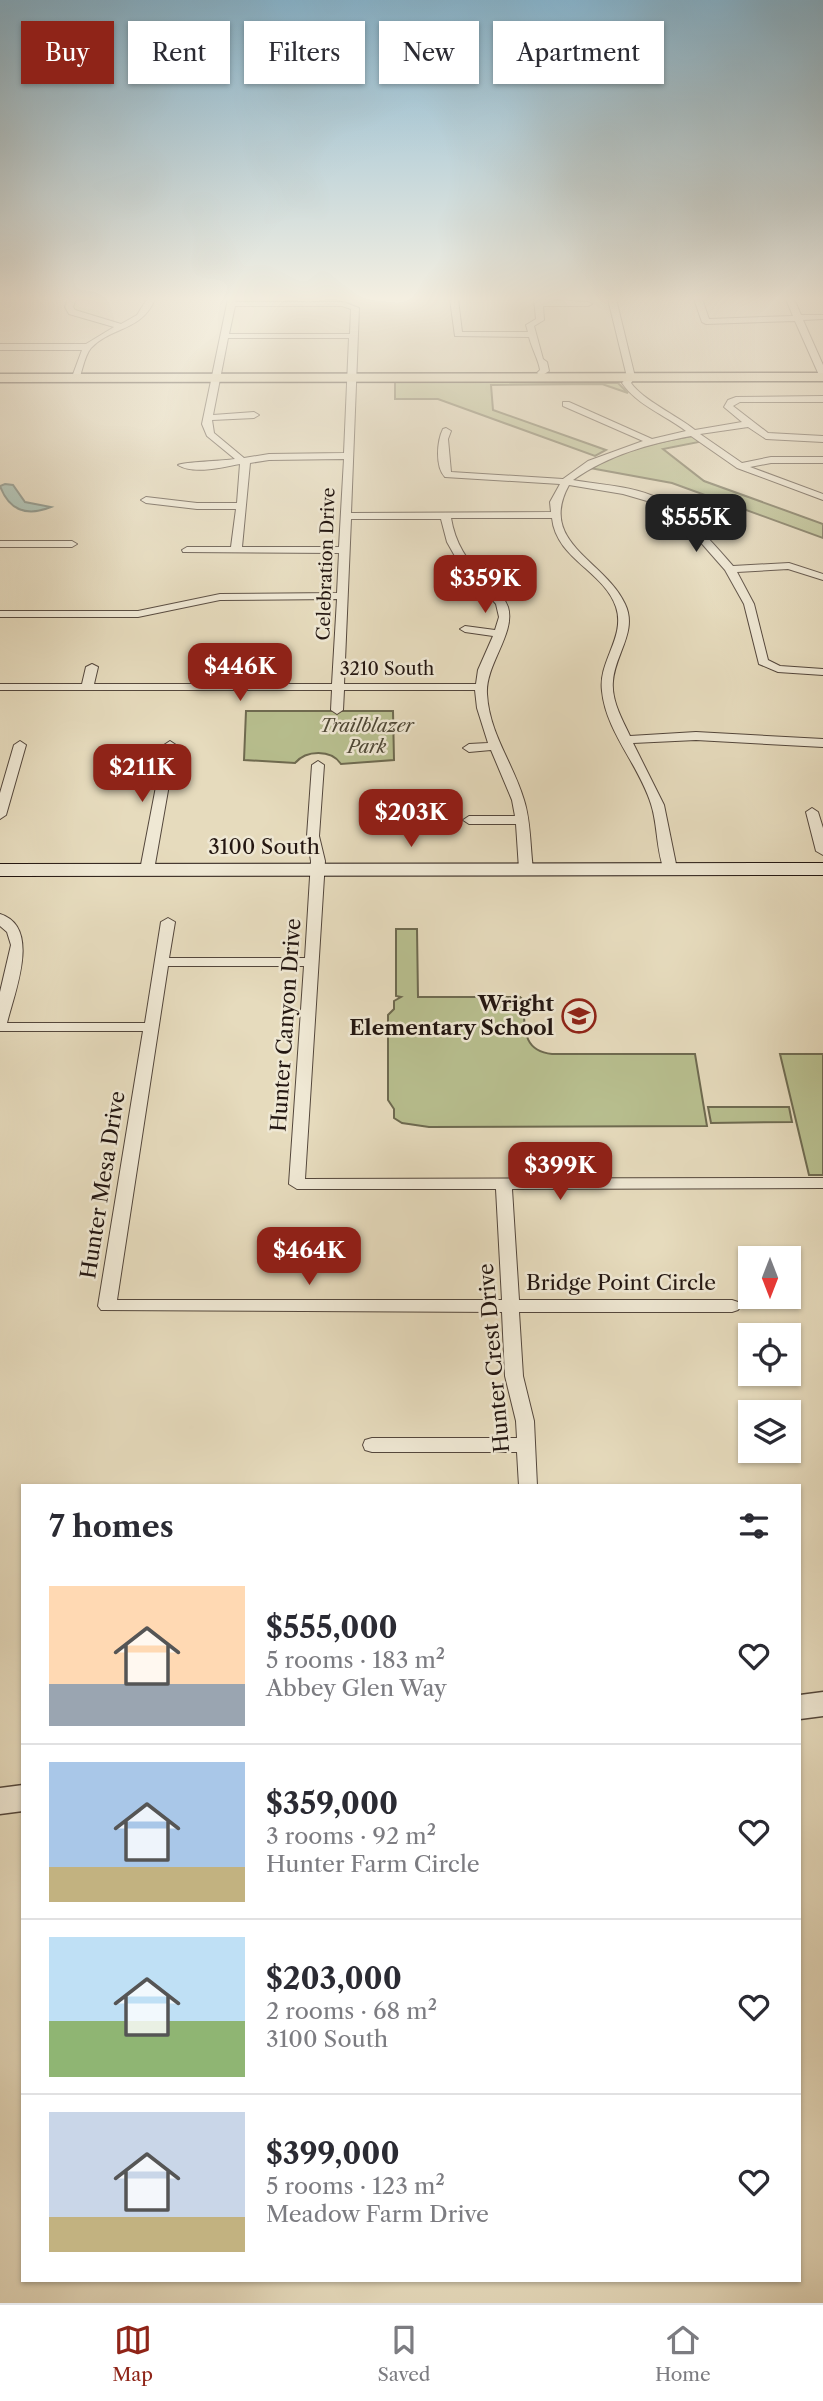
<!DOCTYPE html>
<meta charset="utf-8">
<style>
body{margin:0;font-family:"Libre Caslon Text",serif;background:#f2f2f3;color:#2b2b33;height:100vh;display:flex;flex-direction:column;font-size:26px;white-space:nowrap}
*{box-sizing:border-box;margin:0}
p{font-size:23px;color:#7c7c81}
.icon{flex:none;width:38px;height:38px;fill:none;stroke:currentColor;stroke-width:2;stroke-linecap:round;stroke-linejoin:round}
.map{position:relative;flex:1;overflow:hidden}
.details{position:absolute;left:21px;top:1484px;width:780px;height:798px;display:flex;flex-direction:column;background:#fff;border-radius:0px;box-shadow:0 2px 5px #0004}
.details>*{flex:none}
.top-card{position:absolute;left:21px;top:21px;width:782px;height:63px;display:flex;gap:14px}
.needle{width:46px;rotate:180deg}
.fabs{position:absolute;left:738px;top:1246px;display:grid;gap:14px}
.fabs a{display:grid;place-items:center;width:63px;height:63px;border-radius:0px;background:#fff;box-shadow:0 2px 5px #0004;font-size:35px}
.price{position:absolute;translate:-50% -60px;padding:0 16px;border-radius:14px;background:#8f2418;color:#fff;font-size:23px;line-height:46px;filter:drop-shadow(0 2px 4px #0008)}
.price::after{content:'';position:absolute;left:50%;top:42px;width:21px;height:16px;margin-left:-10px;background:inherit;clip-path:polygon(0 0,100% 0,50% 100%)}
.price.selected{background:#222;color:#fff}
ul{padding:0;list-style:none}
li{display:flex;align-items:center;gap:21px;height:175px;padding:0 28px}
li+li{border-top:2px solid #e1e1e2}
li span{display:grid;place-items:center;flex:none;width:196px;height:140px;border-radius:0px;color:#555}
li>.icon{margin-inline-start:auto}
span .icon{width:84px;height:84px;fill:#fffc;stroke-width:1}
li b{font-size:30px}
h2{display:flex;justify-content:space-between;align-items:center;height:84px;padding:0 28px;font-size:30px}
.tag{padding:0 24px;border-radius:0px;background:#fff;box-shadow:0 2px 5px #0004;font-size:24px;line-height:63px}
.tag.selected{background:#8f2418;color:#fff}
.tab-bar{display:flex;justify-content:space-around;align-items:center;height:98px;border-top:2px solid #e1e1e2;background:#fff;font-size:19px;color:#7c7c81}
.tab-bar a{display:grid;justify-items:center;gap:4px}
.tab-bar .selected{color:#8f2418}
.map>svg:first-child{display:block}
.green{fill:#b8bf8f;stroke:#6e6a50;stroke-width:2}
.water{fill:#96bbb1;stroke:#687971;stroke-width:2}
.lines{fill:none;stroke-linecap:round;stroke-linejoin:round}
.minor-casing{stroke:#54473c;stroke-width:2}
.tertiary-casing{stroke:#54473c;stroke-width:3}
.secondary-casing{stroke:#231611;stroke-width:2}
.primary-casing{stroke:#231611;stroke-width:3}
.minor{fill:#efe8d4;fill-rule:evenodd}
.tertiary{fill:#efe8d4;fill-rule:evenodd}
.secondary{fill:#efe8d4;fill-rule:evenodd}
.primary{fill:#e6dbbd;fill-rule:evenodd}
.labels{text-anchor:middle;stroke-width:5;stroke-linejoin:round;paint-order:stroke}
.far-street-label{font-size:18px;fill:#231611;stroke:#efe8d4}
.far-park-label{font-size:18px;font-style:italic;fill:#504937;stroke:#efe8d4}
.street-label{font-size:21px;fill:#231611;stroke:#efe8d4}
.poi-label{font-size:21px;font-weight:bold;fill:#231611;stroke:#efe8d4;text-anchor:end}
</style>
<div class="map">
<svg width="823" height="2303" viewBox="0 0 823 2303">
<rect width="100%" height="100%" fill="#e6dbbd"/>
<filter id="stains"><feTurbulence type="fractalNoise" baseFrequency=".00286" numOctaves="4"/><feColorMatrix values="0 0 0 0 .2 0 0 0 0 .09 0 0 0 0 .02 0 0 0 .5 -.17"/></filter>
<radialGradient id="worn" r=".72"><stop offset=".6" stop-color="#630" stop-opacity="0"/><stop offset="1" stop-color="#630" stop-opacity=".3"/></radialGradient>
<!-- green -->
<path class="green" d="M395,381L618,383L628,393L602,384L491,385L493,410L606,450L595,456L438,399H395Z
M693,436L699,442L663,449L704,481L823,524V538L672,483L590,468C624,450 656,442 693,436Z
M246,711H393L394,760L341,764C331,749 306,750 295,763L244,760Z
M396,929H417L418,997H520L523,1000C525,1026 521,1051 552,1054H695L707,1126L429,1127L402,1123L394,1118V1109L388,1100V1015L394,1009V1001L401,997L396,996Z
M780,1054H823V1175H809Z
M708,1107H789L792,1122L711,1123Z"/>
<!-- water -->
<path class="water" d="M5,484L13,485L25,502L51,507C26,517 9,510 0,486Z"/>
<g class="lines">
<defs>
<path id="minor" d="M68,299H76L73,307L75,310L121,324L137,315L147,299H155C141,332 112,326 91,348C84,357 83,369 79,379L72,377L82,350H0V344H86L114,327L69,314L65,307Z
M228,299H236L235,302H343L359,308L351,513L551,512L550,502L560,484L445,477C435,467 437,441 443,429L446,428L451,431L448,439L451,472L563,479L588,461L643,441L563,406V402H569L652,439L686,431C665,415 637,405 622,383L627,377L608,299H616L635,377L631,383C643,400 676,415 695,430L742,422L724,407L728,400L736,397L823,396V402H740L733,406L768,433L823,436V442L766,439L748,427L700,434L742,463L771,457H823V463H771L750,467L823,494V500L737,468L691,436C648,444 609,455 573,480C601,485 634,486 660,499C685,511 714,544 733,566L789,563L823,574V580L788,569L737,572L754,604L768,660L780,666L823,669V675L778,672L759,664L744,604L725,570L696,537L654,503L623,494L569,485C537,543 605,560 625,604C638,631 615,654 613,681C611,700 622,719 630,736L696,732L823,739V747L696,740L633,743L664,805L677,869L675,872H665C656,852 658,825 651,804C639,765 606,732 602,691C598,661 626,637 616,607C604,571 556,559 552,518H451C455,543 467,561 484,578C493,587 504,595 508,607C516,633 485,665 487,694C489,733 513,763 524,800C531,822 530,846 533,869L531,872H521L519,869L516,824H469L463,820L469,816H515L512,800L491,750L469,752L463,748L469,744L488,743L477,708L475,690H344L343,710L337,714L331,710L332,690H0V684H82L86,667L92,664L98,667L94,684H212L213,667L219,664L225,667L223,684H332L337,599L220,600L138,617H0V611H138L220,594L337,593L339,553L183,552L182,550L187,547H231L236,509H197L146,503L141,500L146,497L197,503H237L240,464C223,467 194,475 178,465C184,462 223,461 235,459L207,436L202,424ZM235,306H342L351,309L350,334H229ZM228,338H349L344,453L269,454L244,458L214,433L212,420L254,418L259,415L254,412L213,415ZM344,459L339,547H242L250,463L269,460ZM351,519H441L447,542L456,558L496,604L499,617L495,630L465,626L460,629L465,632L493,636L478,670L476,684H344Z
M450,299H458L462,332H528L526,325L536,319L534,299L588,302L592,304L588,306H543L544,320L534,326L543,359L547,362L549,371L541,376L537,373L540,370C539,361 532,349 529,337L455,336Z
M694,299H702L709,319L793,316L786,299H794L801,315H823V319L803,320L823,365V378L819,375L795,321L706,324L702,322Z
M0,541H72L77,544L72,547H0Z
M20,741L26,745L6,815L0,819V793L14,745Z
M170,741L176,745L154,870L147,874L140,870L164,745Z
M318,761L324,765L319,836L325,861L305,1179L823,1178V1188L512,1189L519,1300H732L738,1302L741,1306L738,1310L732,1312H519L523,1376L534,1421L537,1486H519L517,1452H372L365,1450L363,1445L365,1440L372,1438H517L516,1421L505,1376L502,1312L101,1310L98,1306L143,1031H0V992L11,945L7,932L0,926V914C42,927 14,993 7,1023H145L161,922L168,918L175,922L169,958H305L311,861L307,836L312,765ZM168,966H304L289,1184L297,1189H496L502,1300H117Z
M812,808L818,812L823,828V855L816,851L806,812Z"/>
<path id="tertiary" d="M823,1692V1716L800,1719V1695Z
M23,1785V1811L0,1814V1788Z"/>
<path id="secondary" d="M823,863V875L0,876V864Z"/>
<path id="primary" d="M823,373V381L0,382V374Z"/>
</defs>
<!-- minor casing -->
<use href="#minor" class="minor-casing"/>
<!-- tertiary casing -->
<use href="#tertiary" class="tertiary-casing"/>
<!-- secondary casing -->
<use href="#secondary" class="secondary-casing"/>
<!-- primary casing -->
<use href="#primary" class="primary-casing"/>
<!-- minor -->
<use href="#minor" class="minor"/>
<!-- tertiary -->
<use href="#tertiary" class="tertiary"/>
<!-- secondary -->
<use href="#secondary" class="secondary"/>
<!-- primary -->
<use href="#primary" class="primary"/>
</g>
<!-- sky -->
<linearGradient id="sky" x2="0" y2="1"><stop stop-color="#87b7d2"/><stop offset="0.48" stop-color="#f4efe1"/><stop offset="1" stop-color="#f4efe1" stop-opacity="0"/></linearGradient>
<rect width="823" height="622" fill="url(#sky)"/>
<!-- icons -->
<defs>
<symbol id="school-ring" viewBox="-11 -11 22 22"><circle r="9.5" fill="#efe8d4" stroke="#8f2418" stroke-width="1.5"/><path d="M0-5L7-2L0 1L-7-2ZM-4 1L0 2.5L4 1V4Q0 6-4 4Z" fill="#8f2418"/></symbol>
</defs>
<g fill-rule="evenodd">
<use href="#school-ring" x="560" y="997" width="38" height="38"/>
</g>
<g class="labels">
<!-- far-street labels -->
<g class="far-street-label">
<text transform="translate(326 564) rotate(-88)" y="6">Celebration Drive</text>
<text x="387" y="675">3210 South</text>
</g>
<!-- far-park labels -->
<g class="far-park-label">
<text x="367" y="732">Trailblazer<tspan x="367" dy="21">Park</tspan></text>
</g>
<!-- street labels -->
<g class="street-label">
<text x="264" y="854">3100 South</text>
<text transform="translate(286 1025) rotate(-86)" y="7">Hunter Canyon Drive</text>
<text transform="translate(103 1185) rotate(-81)" y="7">Hunter Mesa Drive</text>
<text x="621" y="1290">Bridge Point Circle</text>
<text transform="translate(494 1358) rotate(-95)" y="7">Hunter Crest Drive</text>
</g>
<!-- poi labels -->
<g class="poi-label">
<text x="554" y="1011">Wright<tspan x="554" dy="24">Elementary School</tspan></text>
</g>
</g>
<rect width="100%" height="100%" filter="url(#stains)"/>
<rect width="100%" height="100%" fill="url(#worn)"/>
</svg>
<div class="fabs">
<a><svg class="needle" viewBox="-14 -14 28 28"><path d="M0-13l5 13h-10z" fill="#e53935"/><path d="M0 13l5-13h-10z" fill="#7c7c81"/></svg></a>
<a><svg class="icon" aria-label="locate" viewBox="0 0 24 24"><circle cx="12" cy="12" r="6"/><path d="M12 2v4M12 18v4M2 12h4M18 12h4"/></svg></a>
<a><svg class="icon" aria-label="layers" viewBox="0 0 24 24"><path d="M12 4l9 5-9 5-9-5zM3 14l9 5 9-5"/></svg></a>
</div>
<b class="price selected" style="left:696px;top:554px">$555K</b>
<b class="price" style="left:485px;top:615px">$359K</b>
<b class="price" style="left:240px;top:703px">$446K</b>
<b class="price" style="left:142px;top:804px">$211K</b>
<b class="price" style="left:411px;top:849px">$203K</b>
<b class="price" style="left:560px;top:1202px">$399K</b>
<b class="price" style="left:309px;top:1287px">$464K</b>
<div class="top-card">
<a class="tag selected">Buy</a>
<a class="tag">Rent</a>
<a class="tag">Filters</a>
<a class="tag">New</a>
<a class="tag">Apartment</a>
</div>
<section class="details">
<h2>7 homes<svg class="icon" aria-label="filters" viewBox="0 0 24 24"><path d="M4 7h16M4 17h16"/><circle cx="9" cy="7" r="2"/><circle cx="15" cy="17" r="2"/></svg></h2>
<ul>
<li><span style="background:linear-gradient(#ffd9b3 70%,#9aa5b1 0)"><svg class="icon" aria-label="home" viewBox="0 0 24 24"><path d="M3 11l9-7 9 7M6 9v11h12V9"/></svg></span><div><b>$555,000</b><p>5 rooms · 183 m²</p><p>Abbey Glen Way</p></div><svg class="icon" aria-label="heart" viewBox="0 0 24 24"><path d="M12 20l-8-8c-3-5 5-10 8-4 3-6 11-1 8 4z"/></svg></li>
<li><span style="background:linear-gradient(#a9c7e8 75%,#c2b280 0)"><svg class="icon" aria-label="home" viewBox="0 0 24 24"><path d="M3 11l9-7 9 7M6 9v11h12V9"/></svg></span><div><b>$359,000</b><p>3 rooms · 92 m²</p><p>Hunter Farm Circle</p></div><svg class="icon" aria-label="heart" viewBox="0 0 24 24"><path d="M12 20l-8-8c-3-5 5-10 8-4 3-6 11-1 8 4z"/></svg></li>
<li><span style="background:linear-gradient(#bfe0f5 60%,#8fb573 0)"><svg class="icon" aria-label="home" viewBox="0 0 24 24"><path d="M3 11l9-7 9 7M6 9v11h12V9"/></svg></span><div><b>$203,000</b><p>2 rooms · 68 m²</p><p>3100 South</p></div><svg class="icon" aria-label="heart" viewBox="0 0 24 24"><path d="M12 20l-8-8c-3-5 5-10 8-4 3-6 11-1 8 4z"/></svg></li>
<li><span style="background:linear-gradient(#c9d6e8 75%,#c2b280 0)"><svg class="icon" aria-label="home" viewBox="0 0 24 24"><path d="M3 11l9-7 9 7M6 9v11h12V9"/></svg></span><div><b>$399,000</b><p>5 rooms · 123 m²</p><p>Meadow Farm Drive</p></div><svg class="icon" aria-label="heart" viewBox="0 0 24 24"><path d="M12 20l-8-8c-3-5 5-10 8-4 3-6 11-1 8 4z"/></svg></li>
</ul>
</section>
</div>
<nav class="tab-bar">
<a class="selected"><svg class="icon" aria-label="map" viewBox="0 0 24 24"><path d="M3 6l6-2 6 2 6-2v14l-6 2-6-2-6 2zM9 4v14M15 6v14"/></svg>Map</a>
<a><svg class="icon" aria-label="saved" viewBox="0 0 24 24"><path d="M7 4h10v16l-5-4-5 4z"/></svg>Saved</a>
<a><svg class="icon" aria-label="home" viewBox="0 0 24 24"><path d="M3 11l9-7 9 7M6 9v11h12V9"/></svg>Home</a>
</nav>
